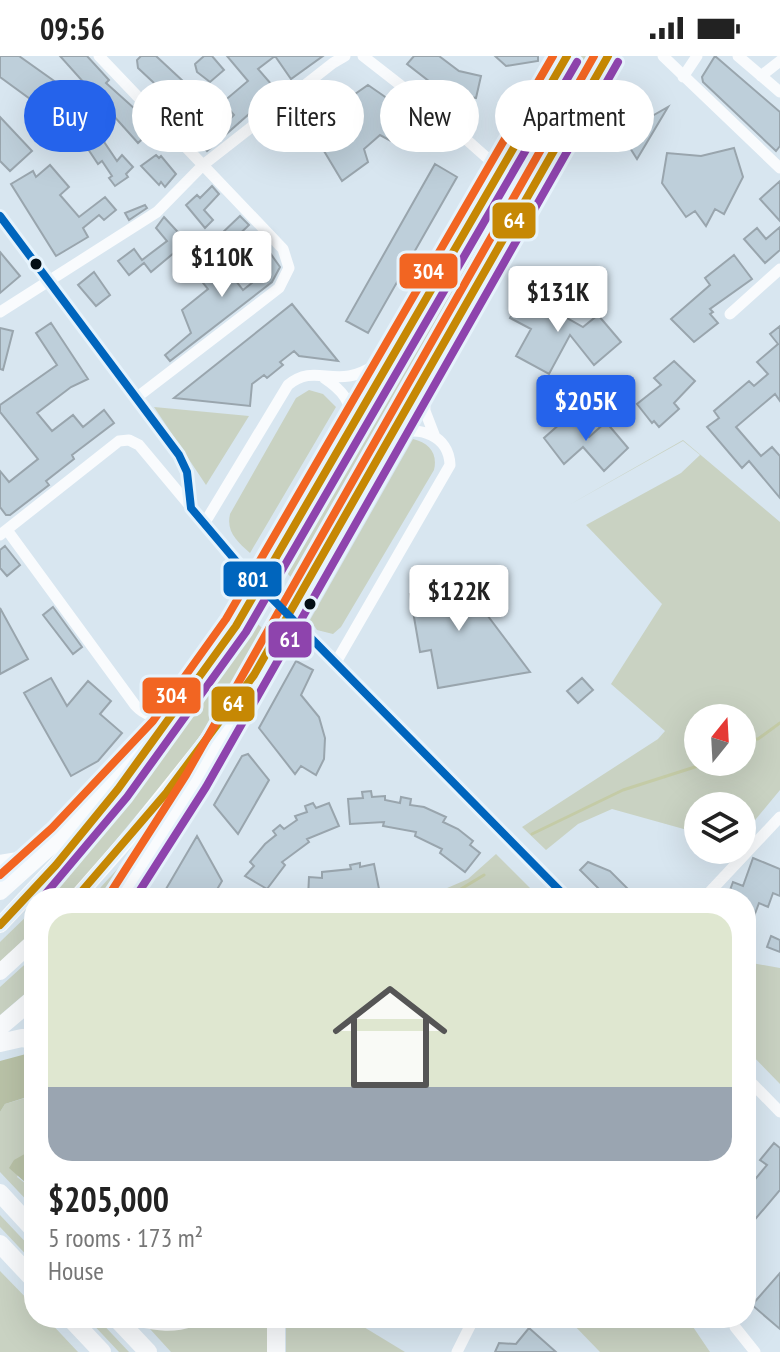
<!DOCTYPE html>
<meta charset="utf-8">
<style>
body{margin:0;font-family:"PT Sans Narrow",sans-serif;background:#f2f2f2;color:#222;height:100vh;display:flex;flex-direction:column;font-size:30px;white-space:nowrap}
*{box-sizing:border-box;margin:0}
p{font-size:26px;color:#767676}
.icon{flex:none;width:44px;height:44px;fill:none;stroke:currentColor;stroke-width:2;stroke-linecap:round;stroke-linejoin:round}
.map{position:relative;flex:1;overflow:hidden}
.side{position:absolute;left:24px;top:832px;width:732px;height:440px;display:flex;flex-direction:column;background:#fff;border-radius:32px;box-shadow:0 8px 32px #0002}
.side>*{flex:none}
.hud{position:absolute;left:24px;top:24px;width:732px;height:72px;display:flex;gap:16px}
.needle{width:52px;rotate:18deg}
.fabs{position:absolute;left:684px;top:648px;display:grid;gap:16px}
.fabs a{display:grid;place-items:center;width:72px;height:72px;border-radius:50%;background:#fff;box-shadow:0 8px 32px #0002;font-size:40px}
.price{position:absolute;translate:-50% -68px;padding:0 18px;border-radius:8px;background:#fff;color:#222;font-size:26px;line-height:52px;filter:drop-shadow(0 2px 4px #0008)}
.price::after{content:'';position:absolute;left:50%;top:48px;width:24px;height:18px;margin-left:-12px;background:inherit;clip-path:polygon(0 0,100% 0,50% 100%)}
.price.current{background:#2563eb;color:#fff}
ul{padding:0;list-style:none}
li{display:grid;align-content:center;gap:16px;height:424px;padding:0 24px}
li+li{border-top:2px solid #e0e0e0}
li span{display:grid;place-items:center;height:248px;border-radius:24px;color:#555}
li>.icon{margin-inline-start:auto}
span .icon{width:144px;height:144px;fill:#fffc;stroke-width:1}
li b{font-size:34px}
.pill{padding:0 28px;border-radius:36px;background:#fff;box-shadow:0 8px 32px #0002;font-size:28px;line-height:72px}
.pill.current{background:#2563eb;color:#fff}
.status{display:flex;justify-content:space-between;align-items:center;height:56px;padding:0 40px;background:#fff;direction:ltr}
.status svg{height:22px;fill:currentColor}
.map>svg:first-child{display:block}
.green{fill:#c9d2c2;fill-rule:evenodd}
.forest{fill:#b9c2a7}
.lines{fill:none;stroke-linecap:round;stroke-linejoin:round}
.stream{stroke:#c4cba6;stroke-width:3}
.building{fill:#becfda;stroke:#99a5ad;stroke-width:2}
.minor{stroke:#f9fbfd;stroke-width:11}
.secondary{stroke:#f9fbfd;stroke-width:16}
.primary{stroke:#f9fbfd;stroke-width:18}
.trunk{stroke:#f9fbfd;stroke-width:18}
.bus-1-casing{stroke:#e6f3fc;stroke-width:14}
.bus-2-casing{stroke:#e6f3fc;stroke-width:14}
.bus-3-casing{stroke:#e6f3fc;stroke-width:14}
.bus-4-casing{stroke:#e6f3fc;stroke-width:14}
.bus-1{stroke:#c68804;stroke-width:8}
.bus-2{stroke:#8e44ad;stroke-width:8}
.bus-3{stroke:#f26522;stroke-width:8}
.bus-4{stroke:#0065bd;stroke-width:8}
.bus-dot{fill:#030e15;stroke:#e6f3fc;stroke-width:3}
.line-badge{stroke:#e6f3fc;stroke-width:3}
.badge-label{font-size:22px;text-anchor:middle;font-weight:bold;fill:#fff}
</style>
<div class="status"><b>09:56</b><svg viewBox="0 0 49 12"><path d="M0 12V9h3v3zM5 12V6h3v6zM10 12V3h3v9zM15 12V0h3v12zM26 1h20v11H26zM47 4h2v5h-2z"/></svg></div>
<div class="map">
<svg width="780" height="1296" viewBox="0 0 780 1296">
<rect width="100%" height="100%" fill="#d8e6f0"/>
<!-- green -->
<path class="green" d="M574,0H593L508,156L294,525L281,510Z
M596,45L534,153L533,145L589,52Z
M524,159C522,187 508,209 486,226Z
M488,236L428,338C439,303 463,263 488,236Z
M309,334L323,338L336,351L250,497C237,485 226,476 230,458L296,342Z
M154,351L249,360L206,429Z
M413,383C429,387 438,397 434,414L341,571L333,578L317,574L310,564Z
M683,384L780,466V734L742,780V750H698V777L612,753L578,768L546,794L522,771L658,683L665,675L611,628L662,548L586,469L681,417L700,399L683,385L569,449ZM698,662H742V706H698Z
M251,562L269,578L191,693L78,830L66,842H44C125,758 191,662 251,562Z
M150,777L152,782L112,842H91Z
M496,798L540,842H424L468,823Z
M34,853V874L0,906V886Z
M34,900V930L0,959V931Z
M752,907L780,912V1028L746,993V923Z
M25,1042L26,1066L34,1070V1095H30L17,1121L34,1134V1152L0,1116V1056L5,1048Z
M0,1159L34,1195V1207L0,1171Z
M0,1215L34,1250V1262H46L78,1296H0Z
M87,1262H97L129,1296H119Z
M207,1262H268V1296H171L150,1273L191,1269Z
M286,1262H349L405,1296H286Z
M570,1262H603L614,1272L624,1262H687L710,1296H600L569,1264Z"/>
<!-- forest -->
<path class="forest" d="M26,998L34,1000V1070L26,1067L24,1042L5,1048L0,1056V1005Z
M30,1095H34V1134L9,1112L14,1104Z"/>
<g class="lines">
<!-- stream -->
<path class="stream" d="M742,683H758L780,667
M532,778L623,734L698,710L701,706
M446,842L484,819"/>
</g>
<!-- building -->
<path class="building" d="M0,0H19L64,32L73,44L59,64L0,21Z
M60,0H87L109,24L106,27L155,71L138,87Z
M141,0H156L227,66L234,59L223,46L248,25L227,0H323L291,23L275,0L258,13L278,36L266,46L265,44L207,95L196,83L199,80L195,76L201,71L138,12L137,4Z
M204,0H212L224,14L210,26L197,16L195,8Z
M414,0H439L459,15L481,20L476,42L443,36L407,8Z
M495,0H538V5L506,10Z
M715,0L780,56V90L776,95L703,26L702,21Z
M368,29L417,63L391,85L380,79L364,93L368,106L342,125L309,70Z
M668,51L637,103L620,76L626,66L645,64Z
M0,61L32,95L10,115L0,105Z
M92,68L117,105L122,99L133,111L126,118L128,121L115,130L109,122L112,120L102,105L98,108L78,78Z
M734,92L743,121L724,158L715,153L706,170L695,155L686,161L662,127L667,97L701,100Z
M156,99L159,102L161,100L176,118L165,131L161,126L159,129L141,110Z
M435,108L457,121L368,277L346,265Z
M50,109L69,131L60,139L79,161L105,141L116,154L104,164L99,159L83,172L88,181L56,200L11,128L33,115L36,121Z
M780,125V165L760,143Z
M212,130L219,138L204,154L213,164L205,172L186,149L197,139L200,142Z
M145,149L147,152L129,164L125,157Z
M240,160L249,169L229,188L220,179Z
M164,161L187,186L151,216L144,207L129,219L118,205L134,193L142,204L167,185L156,172Z
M780,171V194L765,207L744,183L757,172L766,183Z
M268,194L280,211L272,226L170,305L165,299L191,277L182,254L208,233L191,212L201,204L218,225L229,216L243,234L257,223L248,211Z
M0,196L20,220L0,237Z
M734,199L752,223L710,253L713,256L710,258L718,267L694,286L671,263L710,229L705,222Z
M94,216L110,239L96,250L78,229Z
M525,234L555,250L553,254L583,271L598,259L621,286L594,309L570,279L549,318L516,300L531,273L510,262Z
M292,248L338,305L299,300L294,295L280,306L283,309L267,322L264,319L252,328L250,350L174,342Z
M51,267L88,323L71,331L37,357L52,375L73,359L83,371L104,354L114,367L72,399L74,403L46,425L49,429L10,459H6L0,451V415L9,426L38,403L0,356V349L57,309L36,277Z
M780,270V345L775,338L736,371L761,400L772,391L780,400V442L749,405L742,412L707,371L719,362L714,355L749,325L754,330L768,318L757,306L778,288L770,278Z
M0,272L13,275L3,314L0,313Z
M674,305L695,325L674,347L679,353L659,371L654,365L652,367L637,348L661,329L654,322Z
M570,359L589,381L606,366L628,392L604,415L583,391L564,408L544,382Z
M5,490L20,509L7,520L0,512V494Z
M451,511L530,616L438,632L431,594L420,596L410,538L420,536L417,517Z
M53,551L82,591L73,598L43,559Z
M0,552L28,603L0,618Z
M296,605L313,614L301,639L319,661L325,682L324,703L316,719L301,710L295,718L259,672Z
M51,622L67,650L88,625L111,645L100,658L122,677L98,705L71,720L24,637Z
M582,622L593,634L578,647L567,635Z
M248,698L269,724L238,778L214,749L242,700Z
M371,735L372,741L385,740V744L400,747L401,741L411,743L410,749L424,751L446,761L443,766L458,773L473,785L470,789L480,797L465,816L440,797L442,793L415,780L416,776L383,770L384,766L350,768L348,743L363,742L362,736Z
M313,747L316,752L329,747L339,770L307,783L309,786L282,806L285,809L267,833L245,820L254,810L250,806L265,788L276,779L273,775L280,769L284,773L297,764L295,760L307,756L305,750Z
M197,780L222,825L212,842H177L166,833Z
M753,802L780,813V840L773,837L768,851L759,847L753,863L746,861V842H727L733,826L743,830Z
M588,806L610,815L637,842H608L580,814Z
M360,807V811L374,808L379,833L343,842H308L309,821L322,822V816L351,813L350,809Z
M771,880L780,884V896L767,891Z
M774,1087L780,1092V1134L746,1174V1134L767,1109L760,1104Z
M780,1217V1273L752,1249Z
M529,1272L556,1296H495L499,1287L516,1288Z"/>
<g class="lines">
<!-- minor -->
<path class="minor" d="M99,0L283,193L289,212L279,232L136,342
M363,0L440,60L486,101L506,108
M663,0L780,112
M738,0L780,36
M761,20L780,5
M683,21L697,0
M0,160L179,399L187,416L191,451
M0,256L157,156L203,109L333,7L345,0
M730,258L780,213
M324,322C342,334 352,345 352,369
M424,327L425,355L435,381
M204,468L288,329C310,311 325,324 349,320C364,318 377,308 390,301
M7,474L135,649C146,661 155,661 171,661
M0,479L119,385L129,384L139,389L241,511L567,842
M335,608L450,409C449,379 419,369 394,379
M704,842L780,761
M746,1021L780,1056
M735,1271L755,1296
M457,1296L474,1262"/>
<!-- secondary -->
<path class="secondary" d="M76,842L133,777L220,668
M0,869L56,809L131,716
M0,916L34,885"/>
<!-- primary -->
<path class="primary" d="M254,619L608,0
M162,673L236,570L567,0"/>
<!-- trunk -->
<path class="trunk" d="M0,808L17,805L33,796
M0,835L60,781L162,673
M121,842L196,725L254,619
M0,971L34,942
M0,987L22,982L34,984
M0,1137L34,1174
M0,1188L34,1224
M70,1262L102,1296
M116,1262L148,1296
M139,1262C158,1266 173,1268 191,1262
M276,1262V1296"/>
<defs>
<path id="bus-1" d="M76,842L167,736L254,619L608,0
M0,869L56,809L118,733L236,570L567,0"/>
<path id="bus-2" d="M42,842L127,741L246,576L577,6
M135,842L206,731L618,6"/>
<path id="bus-3" d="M0,819L52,772L153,665L226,563L553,0
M111,836L186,719L594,0"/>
<path id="bus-4" d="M0,160L179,399L187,416L191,452L241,511L567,842"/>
</defs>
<!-- bus-1 casing -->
<use href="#bus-1" class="bus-1-casing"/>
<!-- bus-2 casing -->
<use href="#bus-2" class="bus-2-casing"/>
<!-- bus-3 casing -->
<use href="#bus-3" class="bus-3-casing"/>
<!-- bus-4 casing -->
<use href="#bus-4" class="bus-4-casing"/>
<!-- bus-1 -->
<use href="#bus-1" class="bus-1"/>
<!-- bus-2 -->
<use href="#bus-2" class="bus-2"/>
<!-- bus-3 -->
<use href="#bus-3" class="bus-3"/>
<!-- bus-4 -->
<use href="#bus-4" class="bus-4"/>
</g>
<!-- markers -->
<g class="bus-dot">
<circle cx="36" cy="208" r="7"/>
<circle cx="310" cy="548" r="7"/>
</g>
<g class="line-badge">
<rect x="491" y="145" width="46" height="39" rx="8" fill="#c68804"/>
<rect x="398" y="196" width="61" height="38" rx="8" fill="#f26522"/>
<rect x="222" y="504" width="61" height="38" rx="8" fill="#0065bd"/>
<rect x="267" y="564" width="46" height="39" rx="8" fill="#8e44ad"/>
<rect x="141" y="620" width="61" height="39" rx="8" fill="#f26522"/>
<rect x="210" y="629" width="46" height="38" rx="8" fill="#c68804"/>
</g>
<g class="badge-label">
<text x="514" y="172">64</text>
<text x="428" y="223">304</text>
<text x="253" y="531">801</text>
<text x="290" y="591">61</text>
<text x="171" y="647">304</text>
<text x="233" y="655">64</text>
</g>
</svg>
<div class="fabs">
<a><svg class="needle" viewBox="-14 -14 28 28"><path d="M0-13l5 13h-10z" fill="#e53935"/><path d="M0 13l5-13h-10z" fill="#767676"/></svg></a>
<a><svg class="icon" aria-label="layers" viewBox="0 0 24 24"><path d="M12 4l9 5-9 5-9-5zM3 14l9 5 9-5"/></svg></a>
</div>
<b class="price" style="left:222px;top:243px">$110K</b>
<b class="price" style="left:558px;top:278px">$131K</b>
<b class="price current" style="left:586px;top:387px">$205K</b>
<b class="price" style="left:459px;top:577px">$122K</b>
<div class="hud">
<a class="pill current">Buy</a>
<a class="pill">Rent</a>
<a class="pill">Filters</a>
<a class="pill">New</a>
<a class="pill">Apartment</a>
</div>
<section class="side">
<ul>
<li><span style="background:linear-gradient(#dfe7d0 70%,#9aa5b1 0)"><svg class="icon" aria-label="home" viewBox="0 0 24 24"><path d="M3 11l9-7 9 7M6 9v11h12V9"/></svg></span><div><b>$205,000</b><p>5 rooms · 173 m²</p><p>House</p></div></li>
</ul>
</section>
</div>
